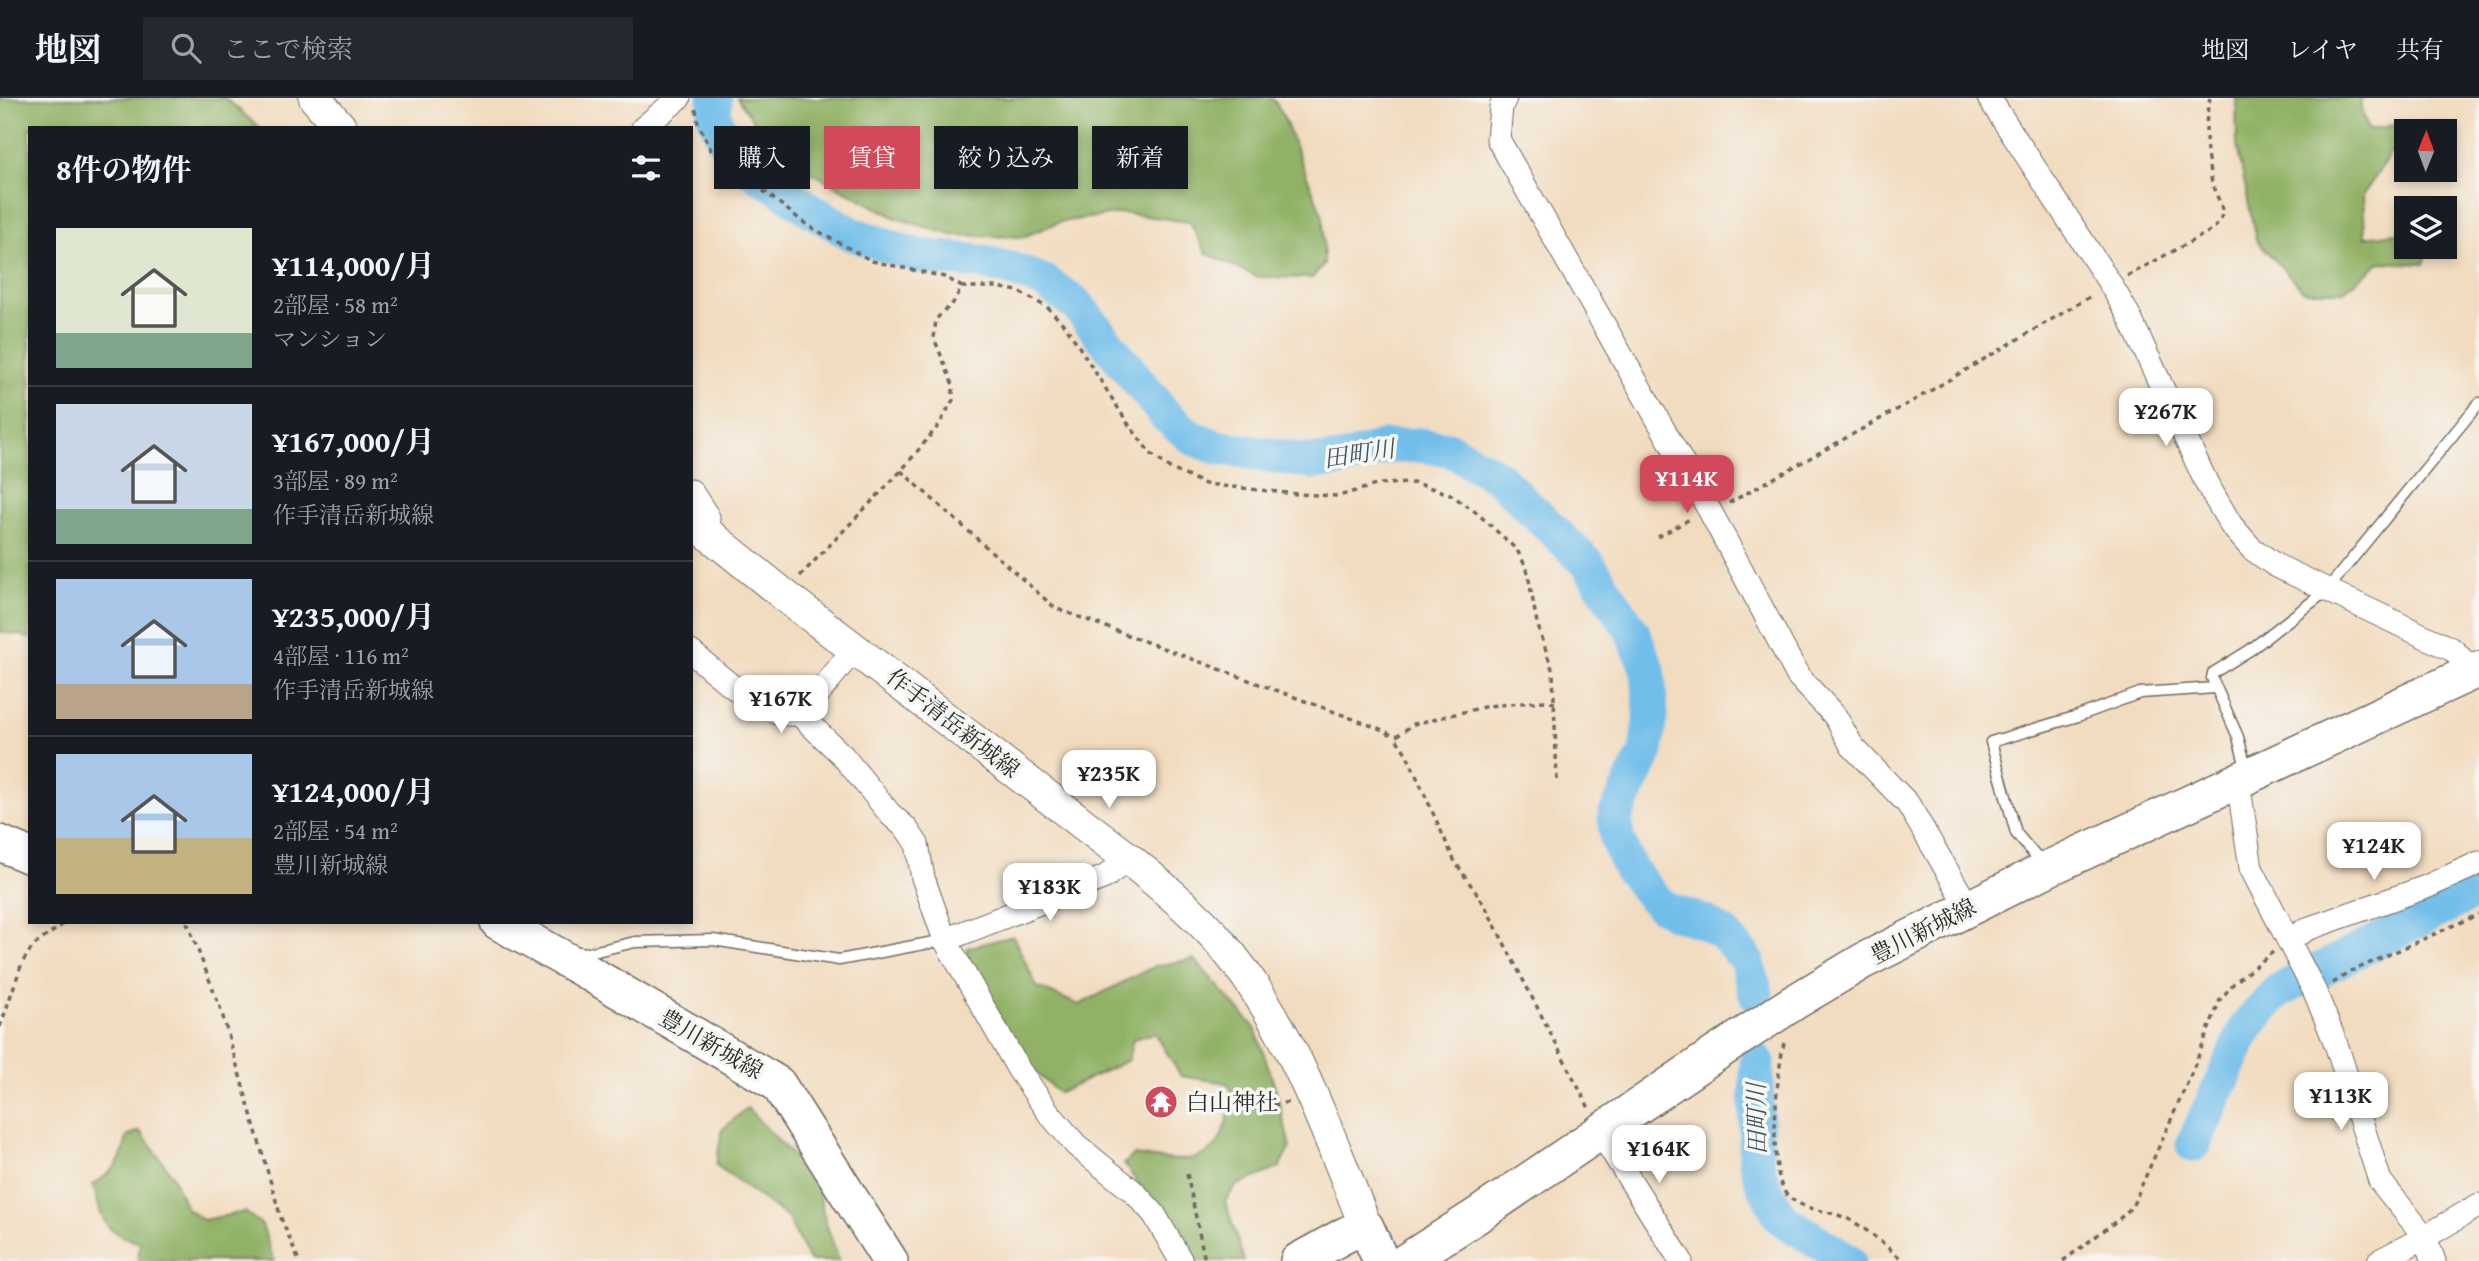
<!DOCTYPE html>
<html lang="ja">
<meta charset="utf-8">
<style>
body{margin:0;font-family:"Gentium Book Plus","Noto Serif JP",serif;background:#242831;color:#f1f3f6;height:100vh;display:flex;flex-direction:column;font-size:26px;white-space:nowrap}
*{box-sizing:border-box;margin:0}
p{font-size:23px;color:#9ea1a6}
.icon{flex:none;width:38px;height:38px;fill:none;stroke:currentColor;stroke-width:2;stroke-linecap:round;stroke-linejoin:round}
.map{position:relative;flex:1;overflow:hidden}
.details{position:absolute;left:28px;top:28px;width:665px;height:798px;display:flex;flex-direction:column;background:#171b24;border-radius:0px;box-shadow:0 4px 10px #0003}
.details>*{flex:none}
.banner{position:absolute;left:714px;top:28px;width:665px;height:63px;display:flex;gap:14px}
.needle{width:46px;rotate:1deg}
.fabs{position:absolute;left:2394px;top:21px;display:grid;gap:14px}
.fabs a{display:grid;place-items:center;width:63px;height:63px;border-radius:0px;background:#171b24;box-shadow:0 4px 10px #0003;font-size:35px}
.price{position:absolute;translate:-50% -60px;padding:0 16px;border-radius:14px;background:#fff;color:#222;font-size:23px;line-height:46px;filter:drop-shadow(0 2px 4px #0008)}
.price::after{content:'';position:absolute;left:50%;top:42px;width:21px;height:16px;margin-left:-10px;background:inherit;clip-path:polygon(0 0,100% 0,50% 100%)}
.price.selected{background:#d1495b;color:#fff}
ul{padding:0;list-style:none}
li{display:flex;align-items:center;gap:21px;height:175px;padding:0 28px}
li+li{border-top:2px solid #363941}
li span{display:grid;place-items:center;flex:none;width:196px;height:140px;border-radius:0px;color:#555}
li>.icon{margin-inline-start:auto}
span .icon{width:84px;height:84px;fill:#fffc;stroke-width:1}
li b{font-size:30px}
h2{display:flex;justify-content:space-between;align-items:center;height:84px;padding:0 28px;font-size:30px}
.chip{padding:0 24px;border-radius:0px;background:#171b24;box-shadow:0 4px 10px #0003;font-size:24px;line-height:63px}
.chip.selected{background:#d1495b;color:#fff}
header{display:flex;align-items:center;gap:42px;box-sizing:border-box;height:98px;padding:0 35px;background:#171b24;border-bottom:2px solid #363941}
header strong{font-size:33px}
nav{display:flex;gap:38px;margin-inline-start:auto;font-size:24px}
.search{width:490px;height:63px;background:#242831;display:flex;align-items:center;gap:18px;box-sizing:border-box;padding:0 24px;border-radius:0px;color:#9ea1a6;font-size:26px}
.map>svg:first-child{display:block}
.forest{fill:#91b266;stroke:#5e6e48;stroke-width:2}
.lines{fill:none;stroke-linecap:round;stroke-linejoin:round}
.river{stroke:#70beea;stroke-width:35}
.service-casing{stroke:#71695f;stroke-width:13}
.minor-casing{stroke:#71695f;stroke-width:25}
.secondary-casing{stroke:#71695f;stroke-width:34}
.primary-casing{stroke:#71695f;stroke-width:38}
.path{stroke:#71695f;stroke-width:3.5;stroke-dasharray:5 5;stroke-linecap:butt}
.service{stroke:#fff;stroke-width:10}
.minor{stroke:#fff;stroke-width:23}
.secondary{stroke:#fff;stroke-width:32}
.primary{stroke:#fff;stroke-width:35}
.labels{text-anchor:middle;stroke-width:7;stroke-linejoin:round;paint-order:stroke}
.street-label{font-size:23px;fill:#2b2b2b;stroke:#f6f6f2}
.poi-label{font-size:23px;fill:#2b2b2b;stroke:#f6f6f2;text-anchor:start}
.water-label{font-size:24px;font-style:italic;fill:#405764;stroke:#f6f6f2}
</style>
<header>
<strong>地図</strong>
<div class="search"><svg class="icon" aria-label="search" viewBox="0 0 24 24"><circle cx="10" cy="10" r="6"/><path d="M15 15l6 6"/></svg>ここで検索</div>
<nav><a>地図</a><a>レイヤ</a><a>共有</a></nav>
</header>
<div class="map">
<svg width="2479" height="1163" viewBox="0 0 2479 1163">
<rect width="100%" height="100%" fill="#f6f6f2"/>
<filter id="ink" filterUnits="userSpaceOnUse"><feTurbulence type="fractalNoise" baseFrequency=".0143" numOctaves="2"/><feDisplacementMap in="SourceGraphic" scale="14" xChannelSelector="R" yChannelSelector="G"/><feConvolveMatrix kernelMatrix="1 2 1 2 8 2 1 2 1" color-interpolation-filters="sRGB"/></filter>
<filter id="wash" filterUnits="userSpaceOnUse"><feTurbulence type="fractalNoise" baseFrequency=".00686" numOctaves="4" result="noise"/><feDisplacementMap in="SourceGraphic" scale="28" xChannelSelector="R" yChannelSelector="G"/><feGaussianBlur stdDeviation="1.57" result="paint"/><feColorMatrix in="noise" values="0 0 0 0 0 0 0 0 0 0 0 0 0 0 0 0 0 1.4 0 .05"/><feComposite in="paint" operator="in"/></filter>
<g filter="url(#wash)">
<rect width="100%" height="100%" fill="#f2dcbf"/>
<!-- forest -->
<path class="forest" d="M0,0H225L260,30H30V541L21,537L0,534Z
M737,0H1273L1283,18L1323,119L1324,166L1312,180L1257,179L1206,155L1190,124L1123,115L1059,124L1023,139L952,137L896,120L812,75L765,39Z
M2236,0H2363L2360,5L2368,32L2405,25L2432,33H2406V52L2391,55L2363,97L2365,139L2406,134V149H2429L2424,166L2380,164L2344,193H2304L2256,142L2237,48Z
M1013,838L1037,889L1079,907L1155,868L1194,861L1255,930L1276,992L1290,1049L1279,1070L1237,1087L1225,1103L1244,1163H1191L1179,1136L1153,1106L1124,1066L1134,1057C1160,1061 1200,1070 1218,1045C1225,1035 1230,1009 1234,997L1227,985L1181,978L1155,935L1133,941L1128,962L1059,995L1028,968L971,873L967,850Z
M747,1010L816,1082L824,1119L839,1163H809L788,1120L716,1067L722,1032Z
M140,1033L172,1077L186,1110L203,1122L245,1114L262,1127L274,1163H138L140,1145C100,1132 104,1124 93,1087C115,1072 123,1064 127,1038Z"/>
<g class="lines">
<!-- river -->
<path class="river" d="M715,0L714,18L726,45L746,68L814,114L852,136L917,158L980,164L1011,171L1045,184L1077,207L1166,318L1193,340L1217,349L1313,364L1342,362L1385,349L1419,347L1449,351L1498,379L1589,467L1632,533L1648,572L1651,616L1646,654L1615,718L1617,742L1630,771L1657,804L1673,814L1704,824L1725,837L1746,861L1756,896
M1757,963L1756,1062L1763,1086L1781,1120L1848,1163
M2193,1047L2247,928L2278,893L2479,792"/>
</g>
</g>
<g filter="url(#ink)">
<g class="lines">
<defs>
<path id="service" d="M2247,673L2238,639L2212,580L2213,575L2250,552L2326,493L2479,305
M2042,766L2016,735L1991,644L2078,618L2140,595L2216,590
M578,854L588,855L635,844L713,842L839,862L945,842"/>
<path id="minor" d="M1505,0L1501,9L1498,41L1711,415L1798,578L1835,618L1852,648L1908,706L1969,810
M1989,0L2111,187L2128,216L2207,386L2231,427L2251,450L2275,467L2453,552L2474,574
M643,30L679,0
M691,393L708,419L707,435
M691,554C715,573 775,634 806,611L855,550
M799,616L843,658L890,716L906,730L917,746L923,780L945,842L1019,972L1048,1014L1076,1047L1135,1095L1154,1116L1181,1163
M2238,683L2251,770L2315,894L2336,946L2380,1083L2425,1139L2434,1163
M945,842L1105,779L1129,761
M2289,842L2307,831L2426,789L2479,765
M1600,1034L1681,1163
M2379,1163L2425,1139L2479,1107"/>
<path id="secondary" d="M315,0L341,30
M691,422L789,501L1129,761C1160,787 1193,813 1220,844C1290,925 1326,1031 1366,1129"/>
<path id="primary" d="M0,745L30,758
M498,824L584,872L778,986L890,1163
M1298,1163L1347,1136L1366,1129L1381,1163
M1406,1163L1475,1119L1715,956L1793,905L1863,863L2047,771L2479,571"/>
</defs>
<!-- service casing -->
<use href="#service" class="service-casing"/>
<!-- minor casing -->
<use href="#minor" class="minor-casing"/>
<!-- secondary casing -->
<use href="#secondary" class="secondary-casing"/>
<!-- primary casing -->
<use href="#primary" class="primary-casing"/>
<!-- path -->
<path class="path" d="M696,11L698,25L711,52L807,127L872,163L945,179L962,189
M2127,178L2212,132C2218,126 2222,122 2222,113C2222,105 2215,96 2213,88C2206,61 2203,27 2210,0
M901,373L1055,510L1383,632L1395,639
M1729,405L1925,296L2093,197
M1658,439L1690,421
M800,478L901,373L939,327L953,302V287L934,240L936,221L953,205L962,189H997L1017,193L1047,209L1067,230L1127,324L1150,355L1171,371L1205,386L1296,396L1339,398L1379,386L1415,385L1450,396L1477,415L1517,452L1527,471L1537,525L1553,574L1557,682
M1555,605L1544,603L1488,608L1414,626L1395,639L1406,655L1455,764L1484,806L1589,1010
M187,824L221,912L281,1120L299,1163
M2333,885L2350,874L2479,816
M0,929L22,865L33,848L66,824
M1784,945C1777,974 1766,1078 1788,1098C1806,1114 1827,1111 1848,1121C1868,1131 1886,1149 1904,1163
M1225,1004L1246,1012L1289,1004
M1187,1076L1205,1163
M2063,1163L2119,1121L2132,1109L2190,979L2220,902L2234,885L2273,854"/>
<!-- service -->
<use href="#service" class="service"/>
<!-- minor -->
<use href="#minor" class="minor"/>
<!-- secondary -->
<use href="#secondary" class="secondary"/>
<!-- primary -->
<use href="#primary" class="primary"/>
</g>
</g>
<!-- icons -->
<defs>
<symbol id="temple-disc" viewBox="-11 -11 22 22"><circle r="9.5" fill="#d1495b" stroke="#f6f6f2"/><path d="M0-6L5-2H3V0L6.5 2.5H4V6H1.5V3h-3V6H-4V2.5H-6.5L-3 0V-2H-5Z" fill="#fff"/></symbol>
</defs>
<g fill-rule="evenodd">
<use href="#temple-disc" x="1142" y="985" width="38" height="38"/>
</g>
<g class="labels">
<!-- street labels -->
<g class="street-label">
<text transform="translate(953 625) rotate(38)" y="8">作手清岳新城線</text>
<text transform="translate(1923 833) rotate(-27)" y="8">豊川新城線</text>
<text transform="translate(711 946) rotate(30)" y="8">豊川新城線</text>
</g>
<!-- poi labels -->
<g class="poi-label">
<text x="1186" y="1012">白山神社</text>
</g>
<!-- water labels -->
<g class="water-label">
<text transform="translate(1359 356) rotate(-9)" y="8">田町川</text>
<text transform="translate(1757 1021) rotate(-91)" y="8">田町川</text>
</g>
</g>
</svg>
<div class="fabs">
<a><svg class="needle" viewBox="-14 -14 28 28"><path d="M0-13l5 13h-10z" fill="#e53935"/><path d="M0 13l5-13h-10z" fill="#9ea1a6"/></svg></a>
<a><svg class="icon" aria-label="layers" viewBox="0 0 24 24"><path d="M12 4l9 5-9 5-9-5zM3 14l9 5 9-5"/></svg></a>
</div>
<b class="price" style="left:2166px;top:350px">¥267K</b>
<b class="price selected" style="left:1687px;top:417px">¥114K</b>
<b class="price" style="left:781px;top:637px">¥167K</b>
<b class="price" style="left:1109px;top:712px">¥235K</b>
<b class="price" style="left:2374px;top:784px">¥124K</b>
<b class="price" style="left:1050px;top:825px">¥183K</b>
<b class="price" style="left:2341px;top:1034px">¥113K</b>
<b class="price" style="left:1659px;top:1087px">¥164K</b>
<div class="banner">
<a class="chip">購入</a>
<a class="chip selected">賃貸</a>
<a class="chip">絞り込み</a>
<a class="chip">新着</a>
</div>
<section class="details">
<h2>8件の物件<svg class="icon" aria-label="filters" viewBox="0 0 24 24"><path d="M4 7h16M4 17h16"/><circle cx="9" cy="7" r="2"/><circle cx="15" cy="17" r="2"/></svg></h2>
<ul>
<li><span style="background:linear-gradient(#dfe7d0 75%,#7fa58c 0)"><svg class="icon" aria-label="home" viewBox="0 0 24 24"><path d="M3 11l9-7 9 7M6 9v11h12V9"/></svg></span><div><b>¥114,000/月</b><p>2部屋 · 58 m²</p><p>マンション</p></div></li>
<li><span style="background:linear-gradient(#c9d6e8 75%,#7fa58c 0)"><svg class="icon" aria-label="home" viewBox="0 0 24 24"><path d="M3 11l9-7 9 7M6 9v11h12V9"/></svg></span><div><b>¥167,000/月</b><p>3部屋 · 89 m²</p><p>作手清岳新城線</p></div></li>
<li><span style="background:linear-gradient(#a9c7e8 75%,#b9a48a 0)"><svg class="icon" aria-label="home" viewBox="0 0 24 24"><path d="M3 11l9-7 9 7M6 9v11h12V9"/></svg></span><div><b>¥235,000/月</b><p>4部屋 · 116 m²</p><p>作手清岳新城線</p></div></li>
<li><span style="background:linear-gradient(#a9c7e8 60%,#c2b280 0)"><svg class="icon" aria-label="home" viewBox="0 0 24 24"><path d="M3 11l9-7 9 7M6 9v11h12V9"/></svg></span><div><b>¥124,000/月</b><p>2部屋 · 54 m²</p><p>豊川新城線</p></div></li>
</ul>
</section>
</div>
